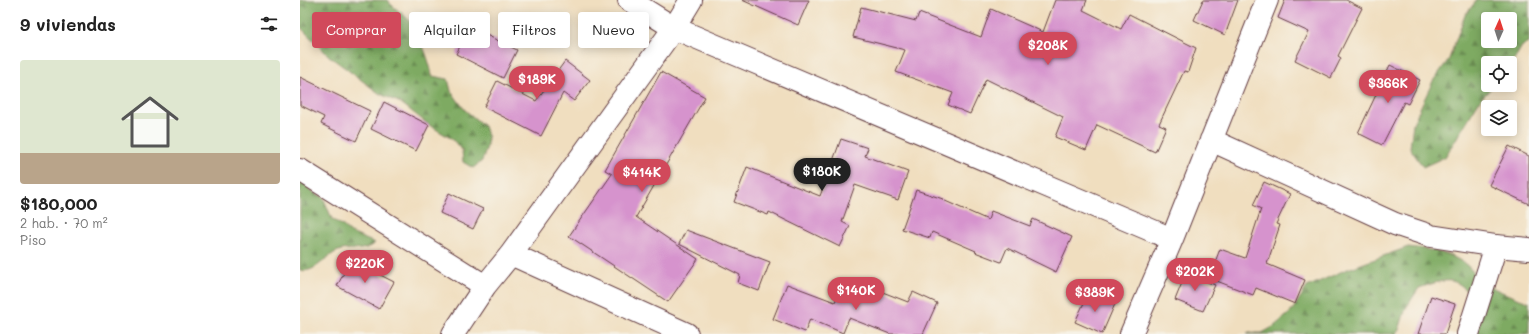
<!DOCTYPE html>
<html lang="es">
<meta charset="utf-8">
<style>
body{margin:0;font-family:Mali,sans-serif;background:#f2f2f2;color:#222;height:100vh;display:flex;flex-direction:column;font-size:15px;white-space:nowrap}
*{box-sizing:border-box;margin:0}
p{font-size:13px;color:#767676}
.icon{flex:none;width:22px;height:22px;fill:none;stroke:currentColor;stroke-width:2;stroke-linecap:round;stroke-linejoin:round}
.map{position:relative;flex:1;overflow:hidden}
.drawer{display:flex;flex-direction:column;background:#fff;width:300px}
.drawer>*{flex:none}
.hud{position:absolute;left:12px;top:12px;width:380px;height:36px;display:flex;gap:8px}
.needle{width:26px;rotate:3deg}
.tools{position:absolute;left:1181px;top:12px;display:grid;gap:8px}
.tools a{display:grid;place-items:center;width:36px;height:36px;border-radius:4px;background:#fff;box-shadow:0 2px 10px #0003;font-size:20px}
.price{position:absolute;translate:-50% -34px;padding:0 9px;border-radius:14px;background:#d1495b;color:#fff;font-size:13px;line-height:26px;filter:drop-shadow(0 1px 2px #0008)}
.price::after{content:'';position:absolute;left:50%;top:24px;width:12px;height:9px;margin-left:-6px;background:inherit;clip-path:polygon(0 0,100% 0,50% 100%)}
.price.current{background:#222;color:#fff}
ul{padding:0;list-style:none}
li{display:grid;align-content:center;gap:8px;height:212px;padding:0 20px}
li span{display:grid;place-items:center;height:124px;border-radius:4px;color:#555}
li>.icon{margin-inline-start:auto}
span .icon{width:72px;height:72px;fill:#fffc;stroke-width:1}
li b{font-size:17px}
h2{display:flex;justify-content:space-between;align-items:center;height:48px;padding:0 20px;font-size:17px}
.tag{padding:0 14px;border-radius:4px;background:#fff;box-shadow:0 2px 10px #0003;font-size:14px;line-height:36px}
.tag.current{background:#d1495b;color:#fff}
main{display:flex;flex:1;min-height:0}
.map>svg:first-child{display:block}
.forest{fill:url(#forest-firs);stroke:#646446;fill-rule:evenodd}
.building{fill:#d693cd}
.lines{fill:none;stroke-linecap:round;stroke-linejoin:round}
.minor-casing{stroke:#633c41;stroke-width:24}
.minor{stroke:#fff;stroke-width:22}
</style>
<main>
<section class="drawer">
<h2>9 viviendas<svg class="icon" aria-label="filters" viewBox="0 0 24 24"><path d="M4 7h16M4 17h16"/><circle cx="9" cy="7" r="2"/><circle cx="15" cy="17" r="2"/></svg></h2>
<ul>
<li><span style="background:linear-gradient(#dfe7d0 75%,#b9a48a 0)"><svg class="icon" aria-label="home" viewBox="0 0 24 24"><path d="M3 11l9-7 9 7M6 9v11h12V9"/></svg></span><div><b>$180,000</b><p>2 hab. · 70 m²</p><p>Piso</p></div></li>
</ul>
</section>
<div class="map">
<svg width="1229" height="334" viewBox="0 0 1229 334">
<defs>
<pattern id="forest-firs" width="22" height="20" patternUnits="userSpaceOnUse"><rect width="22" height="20" fill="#7eaa62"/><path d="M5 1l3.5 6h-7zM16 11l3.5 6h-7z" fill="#698a51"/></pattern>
</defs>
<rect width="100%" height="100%" fill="#f7f3e8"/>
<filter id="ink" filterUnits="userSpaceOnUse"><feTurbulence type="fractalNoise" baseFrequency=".025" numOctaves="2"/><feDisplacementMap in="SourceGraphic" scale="8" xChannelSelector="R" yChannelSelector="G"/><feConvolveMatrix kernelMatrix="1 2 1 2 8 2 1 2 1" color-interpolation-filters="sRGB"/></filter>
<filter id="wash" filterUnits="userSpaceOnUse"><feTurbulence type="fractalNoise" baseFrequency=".012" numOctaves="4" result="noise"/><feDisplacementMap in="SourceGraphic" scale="16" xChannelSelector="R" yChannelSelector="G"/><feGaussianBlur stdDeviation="0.9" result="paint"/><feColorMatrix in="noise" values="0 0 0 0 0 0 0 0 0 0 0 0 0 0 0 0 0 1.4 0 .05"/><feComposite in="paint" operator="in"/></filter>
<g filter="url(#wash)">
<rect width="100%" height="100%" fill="#f0debf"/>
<!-- forest -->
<path class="forest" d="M0,0H87C93,8 103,13 110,21C119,34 130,61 132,76L148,79L151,91L165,110L184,126L188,138L186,150L182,161L173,168L163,162L162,150L152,139L129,125L101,103L80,94L29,56L0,27Z
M1177,0H1229V43L1222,46L1210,67V63H1188V85H1194L1180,100L1145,157L1123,167L1110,148L1113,123L1133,81L1149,59L1165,15ZM1188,19H1210V41H1188Z
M0,175L11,191L23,197L32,219L42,225L51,233L75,243C72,245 69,247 67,248C56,251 47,247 36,252C24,258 14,274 0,270Z
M1108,247C1126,249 1143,251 1159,260C1168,264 1172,272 1179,278C1189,288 1215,298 1229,302V334H1157L1170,296C1156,273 1141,281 1119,288L1106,308L1099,330L1096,334H947L949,333H962L973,327L991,312L1007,287L1045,270Z"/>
<g id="blocks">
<!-- building -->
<path class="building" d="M442,0H509L498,25Z
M755,0H787L783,10L821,29L829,14L896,48L888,72L884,71L859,124L866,127L855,152L797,125L786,150L755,137L763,117L686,79L670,114L648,105L653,93L596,72L605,50L553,37L561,7L616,21L619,13L681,37L691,9L743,32Z
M903,0H938L925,35L894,20Z
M985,0H1046L1062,8L1038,56L1041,58L1031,78L995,60L1009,32L978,18Z
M170,27L217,50L203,78L156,54Z
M265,61L290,80L274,101L263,93L241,136L184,107L197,81L236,101Z
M1090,65L1120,80L1108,104L1104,102L1082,145L1058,133Z
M361,72L405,97L336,217L398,259L368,302L269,236L312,174L305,170Z
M0,77L70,111L56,141L21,124L24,117L0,105Z
M84,102L129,125L116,151L71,129Z
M541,139L568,148L565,156L608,172L598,200L555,185L542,222L550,226L540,247L469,212L468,215L434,202L447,167L520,196Z
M1209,146L1229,156V204L1189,185Z
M964,182L990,194L976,224L980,225L967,264L1005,280L995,304L956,288L953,295L909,278L920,249L945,258L961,209L953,205Z
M616,190L643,199V200L688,220L691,211L730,226L733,219L772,237L756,272L707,248L701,262L675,252L676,251L632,232L630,238L602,229Z
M149,193L183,209L173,229L140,213Z
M386,230L470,262L459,291L438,283L440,275L379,244Z
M51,260L94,282L79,309L37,286Z
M886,273L915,285L903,311L875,300Z
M487,284L535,302L540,290L564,300L570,287L608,302L613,292L637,303L623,334H590L549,318L543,333L510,319L505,332L473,319Z
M789,292L815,304L802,334L775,322Z
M1131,296L1155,304L1145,334H1118Z"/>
</g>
</g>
<g filter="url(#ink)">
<use href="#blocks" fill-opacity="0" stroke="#633c41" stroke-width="1"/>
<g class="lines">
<defs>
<path id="minor" d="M329,0L374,28L872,239
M911,140L1095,224L1131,236L1196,246L1229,249
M0,170L185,286
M211,254L387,334
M153,334L185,286L211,254L374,28L391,0
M831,334L872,239L967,0
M1168,334L1196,246"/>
</defs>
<!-- minor casing -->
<use href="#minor" class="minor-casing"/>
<!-- minor -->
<use href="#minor" class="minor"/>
</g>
</g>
</svg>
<div class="tools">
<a><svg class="needle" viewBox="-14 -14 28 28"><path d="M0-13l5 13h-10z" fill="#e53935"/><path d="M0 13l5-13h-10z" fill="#767676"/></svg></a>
<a><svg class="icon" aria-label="locate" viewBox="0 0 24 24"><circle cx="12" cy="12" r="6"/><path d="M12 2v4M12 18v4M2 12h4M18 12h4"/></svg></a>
<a><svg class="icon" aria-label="layers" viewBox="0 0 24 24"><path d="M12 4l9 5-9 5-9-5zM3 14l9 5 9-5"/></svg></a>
</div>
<b class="price" style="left:748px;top:66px">$208K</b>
<b class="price" style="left:237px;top:100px">$189K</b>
<b class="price" style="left:1088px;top:104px">$366K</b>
<b class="price current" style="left:522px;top:192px">$180K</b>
<b class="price" style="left:342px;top:193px">$414K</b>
<b class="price" style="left:65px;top:284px">$220K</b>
<b class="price" style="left:895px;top:292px">$202K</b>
<b class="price" style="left:556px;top:311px">$140K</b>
<b class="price" style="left:795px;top:313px">$389K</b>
<div class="hud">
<a class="tag current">Comprar</a>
<a class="tag">Alquilar</a>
<a class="tag">Filtros</a>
<a class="tag">Nuevo</a>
</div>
</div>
</main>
